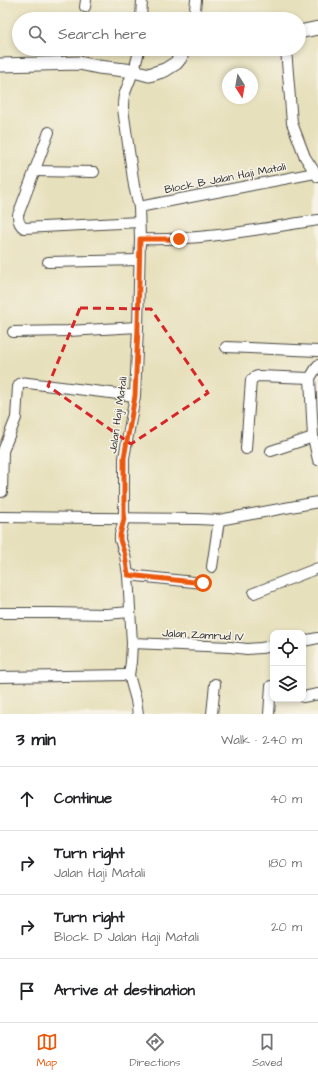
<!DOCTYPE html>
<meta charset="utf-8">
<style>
:root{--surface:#fff;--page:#f6f6f6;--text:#202124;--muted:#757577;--line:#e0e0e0;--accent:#ea580c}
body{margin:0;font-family:"Architects Daughter",sans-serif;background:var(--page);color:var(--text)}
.controls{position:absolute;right:12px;bottom:12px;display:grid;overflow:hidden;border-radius:8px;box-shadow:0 2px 6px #0003}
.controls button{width:36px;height:36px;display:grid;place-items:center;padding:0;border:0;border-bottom:1px solid var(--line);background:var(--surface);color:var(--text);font:20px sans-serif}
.compass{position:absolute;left:222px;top:68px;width:36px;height:36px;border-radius:50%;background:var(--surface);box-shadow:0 2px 6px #0003;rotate:169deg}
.stop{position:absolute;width:12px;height:12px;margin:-9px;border:3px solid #ea580c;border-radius:50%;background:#fff}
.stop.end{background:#ea580c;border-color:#fff;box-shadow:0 1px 4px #0008}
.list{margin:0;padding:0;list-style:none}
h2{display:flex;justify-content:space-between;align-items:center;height:52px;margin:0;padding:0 16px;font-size:17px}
h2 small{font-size:13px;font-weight:400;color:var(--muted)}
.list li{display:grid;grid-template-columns:26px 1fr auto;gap:12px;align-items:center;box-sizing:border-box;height:64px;padding:0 16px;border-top:1px solid var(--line)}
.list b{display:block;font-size:15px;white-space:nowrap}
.list p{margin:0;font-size:13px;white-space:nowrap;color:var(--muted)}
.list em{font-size:13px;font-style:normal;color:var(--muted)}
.icon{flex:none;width:22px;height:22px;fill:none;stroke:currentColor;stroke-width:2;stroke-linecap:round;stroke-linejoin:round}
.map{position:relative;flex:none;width:318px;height:714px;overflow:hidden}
.search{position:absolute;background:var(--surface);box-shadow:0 2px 6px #0003;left:12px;right:12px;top:12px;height:44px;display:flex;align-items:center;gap:10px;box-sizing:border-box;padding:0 14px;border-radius:22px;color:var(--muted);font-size:15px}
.sheet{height:308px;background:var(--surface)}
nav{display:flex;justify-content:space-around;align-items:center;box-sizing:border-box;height:56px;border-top:1px solid var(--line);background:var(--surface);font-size:11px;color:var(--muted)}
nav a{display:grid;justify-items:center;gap:2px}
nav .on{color:var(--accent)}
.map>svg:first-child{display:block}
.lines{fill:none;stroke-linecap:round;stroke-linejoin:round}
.minor-casing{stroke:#474641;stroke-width:12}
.tertiary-casing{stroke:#474641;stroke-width:15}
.minor{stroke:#fff;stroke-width:10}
.tertiary{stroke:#fff;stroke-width:13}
.route{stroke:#ea580c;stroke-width:5}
.marked{fill:none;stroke:#d62828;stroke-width:3;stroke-dasharray:8 5;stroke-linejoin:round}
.labels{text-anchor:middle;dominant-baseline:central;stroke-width:3;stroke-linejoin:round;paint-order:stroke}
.street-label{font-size:11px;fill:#2b2b2b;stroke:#f7f3e8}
</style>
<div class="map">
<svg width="318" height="714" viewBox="0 0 318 714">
<rect width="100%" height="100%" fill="#f7f3e8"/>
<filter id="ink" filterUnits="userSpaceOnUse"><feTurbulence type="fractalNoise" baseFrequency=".025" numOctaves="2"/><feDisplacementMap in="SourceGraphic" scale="8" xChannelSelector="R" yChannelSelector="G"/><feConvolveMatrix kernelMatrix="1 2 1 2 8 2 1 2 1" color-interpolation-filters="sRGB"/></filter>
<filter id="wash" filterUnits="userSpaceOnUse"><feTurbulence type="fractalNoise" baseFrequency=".012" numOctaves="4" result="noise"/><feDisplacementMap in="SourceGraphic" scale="16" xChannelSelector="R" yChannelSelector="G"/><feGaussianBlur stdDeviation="0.9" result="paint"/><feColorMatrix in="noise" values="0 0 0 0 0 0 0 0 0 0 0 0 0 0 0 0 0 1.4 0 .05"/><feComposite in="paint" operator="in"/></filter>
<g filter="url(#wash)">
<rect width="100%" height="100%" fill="#e7e0bc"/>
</g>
<g filter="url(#ink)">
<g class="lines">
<!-- minor casing -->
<g class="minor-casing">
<g id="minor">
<path d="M85,7L86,0"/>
<path d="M141,19L142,0"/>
<path d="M194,19L196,0"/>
<path d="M286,49L292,123L305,157L318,177"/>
<path d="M49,132L18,215C18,221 19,225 24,228L139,222"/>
<path d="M35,171L94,172"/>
<path d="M139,207L315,173"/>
<path d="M140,239C200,241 259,229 318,220"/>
<path d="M48,262L139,260"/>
<path d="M13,332L68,331L138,327"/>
<path d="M226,347L318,351"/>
<path d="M318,365L310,378L313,437L318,460"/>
<path d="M246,449L251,380L255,377L258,376L310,378"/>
<path d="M271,451L313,437"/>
<path d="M2,492L3,451L16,418L18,387C20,382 23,382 28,383L135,396"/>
<path d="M0,517L197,519L219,520L212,567"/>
<path d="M219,520L318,502"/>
<path d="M128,575L203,583"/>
<path d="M254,593L318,568"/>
<path d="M0,613H51L107,614L130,612"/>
<path d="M303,641L318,638"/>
<path d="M132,643L230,647L247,649L261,648L273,646"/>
<path d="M0,677L129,675"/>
<path d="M303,697L318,694"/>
<path d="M138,714L136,700L129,675L131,662L132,643L128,575L125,555L120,540V535L124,519V458L135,396L138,327L140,239L139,207L134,186L123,109C123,105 123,100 124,96C129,80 137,67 139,49"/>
<path d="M212,714L215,684"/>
<path d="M269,714L271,686"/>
</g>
</g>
<!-- tertiary casing -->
<g class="tertiary-casing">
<g id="tertiary">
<path d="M299,32L318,28"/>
<path d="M0,65L79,63L98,67L134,71L149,75L165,70L176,63L180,58L184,49"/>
</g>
</g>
<!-- minor -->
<use href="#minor" class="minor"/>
<!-- tertiary -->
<use href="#tertiary" class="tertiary"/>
</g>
</g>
<g class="lines" filter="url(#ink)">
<!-- route -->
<path class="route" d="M179,239H140L138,327L135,396L124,458V519L120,535V540L125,555L128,575L203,583"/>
</g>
<!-- marked area -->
<path class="marked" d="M80,308L151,309L208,393L131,444L48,386Z"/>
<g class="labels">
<!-- street labels -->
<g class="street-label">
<text transform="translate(225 178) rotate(-11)">Block B Jalan Haji Matali</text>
<text transform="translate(118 415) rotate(-82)">Jalan Haji Matali</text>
<text transform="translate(203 635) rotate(3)">Jalan Zamrud IV</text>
</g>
</g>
</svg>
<div class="controls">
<button><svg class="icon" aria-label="locate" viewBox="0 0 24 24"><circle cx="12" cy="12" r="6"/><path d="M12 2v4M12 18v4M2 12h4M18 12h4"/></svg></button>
<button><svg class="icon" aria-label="layers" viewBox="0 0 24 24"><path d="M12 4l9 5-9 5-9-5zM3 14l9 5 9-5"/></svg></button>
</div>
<svg class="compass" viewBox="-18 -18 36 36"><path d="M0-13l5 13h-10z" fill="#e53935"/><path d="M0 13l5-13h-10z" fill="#757577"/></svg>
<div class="stop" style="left:203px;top:583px"></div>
<div class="stop end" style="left:179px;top:239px"></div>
<div class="search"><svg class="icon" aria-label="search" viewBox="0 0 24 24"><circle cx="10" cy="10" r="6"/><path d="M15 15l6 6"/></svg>Search here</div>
</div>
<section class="sheet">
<h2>3 min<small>Walk · 240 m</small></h2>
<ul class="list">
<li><svg class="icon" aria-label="ahead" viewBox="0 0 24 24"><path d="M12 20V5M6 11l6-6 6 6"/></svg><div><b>Continue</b></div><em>40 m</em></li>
<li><svg class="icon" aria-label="right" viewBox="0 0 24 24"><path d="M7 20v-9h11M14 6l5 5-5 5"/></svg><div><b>Turn right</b><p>Jalan Haji Matali</p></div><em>180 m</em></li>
<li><svg class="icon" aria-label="right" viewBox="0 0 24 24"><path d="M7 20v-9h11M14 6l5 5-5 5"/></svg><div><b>Turn right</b><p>Block D Jalan Haji Matali</p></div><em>20 m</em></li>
<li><svg class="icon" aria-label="arrive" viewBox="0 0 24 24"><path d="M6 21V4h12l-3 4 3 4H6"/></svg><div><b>Arrive at destination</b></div></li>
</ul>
</section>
<nav>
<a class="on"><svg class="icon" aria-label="map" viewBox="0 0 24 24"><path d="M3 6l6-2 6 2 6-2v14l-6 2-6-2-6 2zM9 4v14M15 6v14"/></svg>Map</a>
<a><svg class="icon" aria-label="directions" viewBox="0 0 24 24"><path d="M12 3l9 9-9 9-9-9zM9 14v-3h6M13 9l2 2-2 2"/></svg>Directions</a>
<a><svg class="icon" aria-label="saved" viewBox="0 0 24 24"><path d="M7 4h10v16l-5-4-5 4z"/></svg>Saved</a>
</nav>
